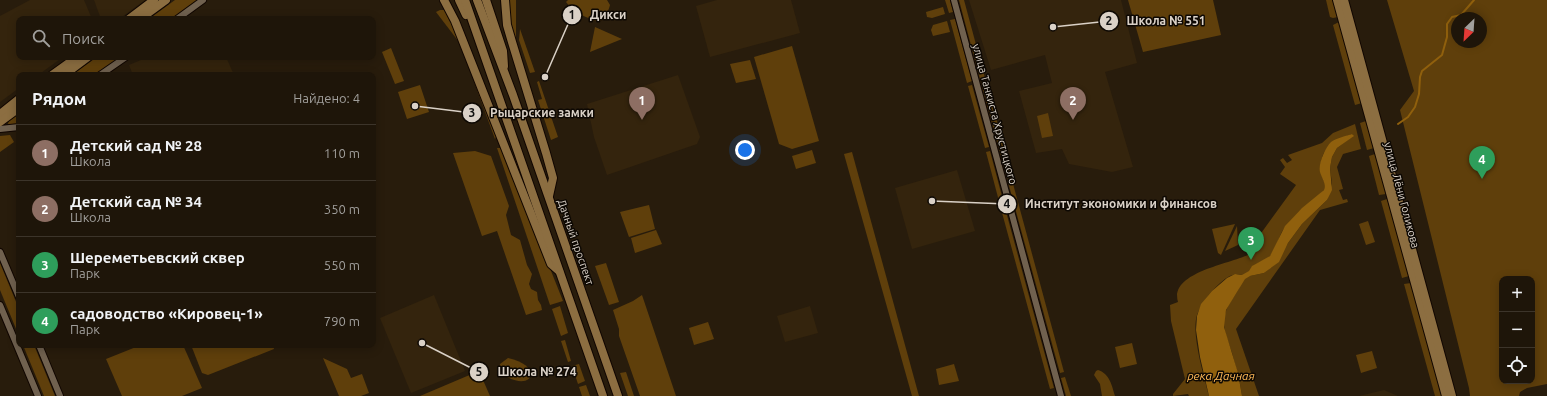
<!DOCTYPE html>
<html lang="ru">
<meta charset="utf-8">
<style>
:root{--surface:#1e1509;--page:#261e12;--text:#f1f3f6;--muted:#a19f9c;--line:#3c342a;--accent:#7c3aed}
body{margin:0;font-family:Ubuntu,sans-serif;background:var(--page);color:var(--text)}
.controls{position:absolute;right:12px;bottom:12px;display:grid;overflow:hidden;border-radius:8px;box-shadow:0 2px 10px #0003}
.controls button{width:36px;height:36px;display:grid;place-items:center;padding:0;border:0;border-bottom:1px solid var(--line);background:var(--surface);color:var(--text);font:20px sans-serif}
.compass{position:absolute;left:1451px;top:12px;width:36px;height:36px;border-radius:50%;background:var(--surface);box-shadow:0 2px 10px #0003;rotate:205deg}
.you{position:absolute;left:745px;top:150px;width:14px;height:14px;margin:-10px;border:3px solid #fff;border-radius:50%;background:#1a73e8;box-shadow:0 0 0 6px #1a73e833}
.badge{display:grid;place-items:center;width:26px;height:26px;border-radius:50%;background:var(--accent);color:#fff;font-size:13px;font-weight:700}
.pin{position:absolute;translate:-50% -33px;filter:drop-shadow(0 1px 2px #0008)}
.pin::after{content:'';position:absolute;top:21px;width:14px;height:12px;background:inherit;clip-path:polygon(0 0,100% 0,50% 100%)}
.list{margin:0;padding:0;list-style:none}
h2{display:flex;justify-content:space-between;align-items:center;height:52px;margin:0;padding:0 16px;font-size:17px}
h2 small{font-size:13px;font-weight:400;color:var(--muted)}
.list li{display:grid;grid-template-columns:26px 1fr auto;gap:12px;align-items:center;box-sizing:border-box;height:56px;padding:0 16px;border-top:1px solid var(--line)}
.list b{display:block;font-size:15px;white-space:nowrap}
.list p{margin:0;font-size:13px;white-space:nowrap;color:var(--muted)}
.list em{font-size:13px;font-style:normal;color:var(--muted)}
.icon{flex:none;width:22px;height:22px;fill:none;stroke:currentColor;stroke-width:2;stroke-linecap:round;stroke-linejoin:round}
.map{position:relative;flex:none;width:1547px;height:396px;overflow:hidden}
.search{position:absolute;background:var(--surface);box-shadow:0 2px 10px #0003;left:16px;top:16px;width:360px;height:44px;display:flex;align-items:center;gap:10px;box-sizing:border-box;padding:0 14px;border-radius:8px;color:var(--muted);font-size:15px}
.panel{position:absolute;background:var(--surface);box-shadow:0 2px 10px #0003;left:16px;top:72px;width:360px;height:276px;border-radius:8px}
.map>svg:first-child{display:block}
.built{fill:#34240d}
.green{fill:#5f3f0b;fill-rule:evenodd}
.water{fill:#90600d}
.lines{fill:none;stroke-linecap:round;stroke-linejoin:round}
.stream{stroke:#90600d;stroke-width:2}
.street-casing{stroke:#110600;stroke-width:8}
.secondary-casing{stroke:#110600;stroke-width:10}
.street{stroke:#70614f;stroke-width:6}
.secondary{stroke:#8c6e41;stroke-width:8}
.labels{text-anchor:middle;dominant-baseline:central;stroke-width:3;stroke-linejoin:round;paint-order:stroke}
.street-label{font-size:11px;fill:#dad1c7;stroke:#0d0803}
.water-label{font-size:12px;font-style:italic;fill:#fdb857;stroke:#0d0803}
.leader{fill:none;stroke:#dad1c7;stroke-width:1.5}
.callout-dot{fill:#dad1c7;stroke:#0d0803;stroke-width:1.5}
.mark-label{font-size:12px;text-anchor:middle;font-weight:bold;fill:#111}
.callout-label{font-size:12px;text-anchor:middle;font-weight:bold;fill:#dad1c7;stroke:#0d0803;stroke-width:3;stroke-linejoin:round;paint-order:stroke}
</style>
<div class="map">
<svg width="1547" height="396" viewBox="0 0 1547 396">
<rect width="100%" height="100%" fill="#281c0c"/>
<!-- built -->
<g class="built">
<path d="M30,0H84L92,19H19V57H63L38,75H19V88L0,102V16Z"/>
<path d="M94,0H145L119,19H101Z"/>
<path d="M717,0H791L800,33L710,57L696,6Z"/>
<path d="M969,0H1121L1137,63L1105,72L1133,167L1112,172L1069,164L1062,149L1036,153L1019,91L1052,83L1045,55L991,70Z"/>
<path d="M148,57H226L234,75H133L129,65Z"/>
<path d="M678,75L700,137L697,144L607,175L594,137L587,104Z"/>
<path d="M957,170L975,231L912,249L895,188Z"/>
<path d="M434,295L465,371L411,393L380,318Z"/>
<path d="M810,306L818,333L785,342L777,316Z"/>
<path d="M1384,390L1398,396H1359Z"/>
</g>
<!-- green -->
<g class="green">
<path d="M175,0H198L172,19H149Z"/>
<path d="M507,0H516V39L511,24Z"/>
<path d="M568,0H607L610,5C608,12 605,20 598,22C586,17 574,13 566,2Z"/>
<path d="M945,0H950L953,12L949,13Z"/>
<path d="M959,0H964L985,78L980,79Z"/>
<path d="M1128,0H1213L1221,35L1143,52Z"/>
<path d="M1326,0H1333L1338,17L1333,18L1330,17Z"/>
<path d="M1387,0H1547V384L1527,388L1520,392L1519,396H1470L1469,388L1400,110L1414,91ZM1457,18H1481V42H1457ZM1502,279H1532V381H1502Z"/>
<path d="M943,7L945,14L932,18L927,17L926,12Z"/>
<path d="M440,10H445L452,21L462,46L436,12Z"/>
<path d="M955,19L972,81L967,83L950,20Z"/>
<path d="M947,21L950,32L933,36L931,30L933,25Z"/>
<path d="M1339,22L1362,103L1355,105L1333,25Z"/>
<path d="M595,27L622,39L590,52Z"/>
<path d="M520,29L535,72L530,73L519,40Z"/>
<path d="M792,46L819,141L792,149L779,144L754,57Z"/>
<path d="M391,48L404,81L395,84L382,52Z"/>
<path d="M97,57H120L95,75H72Z"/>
<path d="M750,60L756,79L736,83L730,64Z"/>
<path d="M473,79L497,135L495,139Z"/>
<path d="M539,81L558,137L551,140L538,100L542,99L537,82Z"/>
<path d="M986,81L1011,173L1006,174L981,83Z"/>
<path d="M420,85L429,112L407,119L398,92Z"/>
<path d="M972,85L989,147L985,148L968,86Z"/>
<path d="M19,113V124H8L9,120Z"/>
<path d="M1048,113L1053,136L1042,138L1037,116Z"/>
<path d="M1366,121L1374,148L1367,150L1360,123Z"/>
<path d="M1355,124L1361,149L1343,154L1337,167L1343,189L1339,190L1343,200L1347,199L1348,202L1320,210L1236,329L1259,396H1242C1240,381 1236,368 1232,353C1229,343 1223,331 1224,320C1225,302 1243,292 1242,275C1232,272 1225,279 1218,285C1209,294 1202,302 1197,315C1191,334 1204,376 1209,396H1189L1188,394L1173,396V394L1185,379L1171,321L1170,305L1178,302C1169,272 1231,264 1250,254L1259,236L1296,185L1280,174L1285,167L1280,160L1283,158L1287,163L1292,160L1288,155L1322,143L1333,133ZM1352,134L1353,136L1337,148L1332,157L1330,168L1332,184L1327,200L1302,224L1288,243L1278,262L1264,273L1250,276C1248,262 1263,264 1270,256C1278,248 1278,234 1286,226C1291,220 1297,213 1303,208C1310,202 1318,197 1324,190C1326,180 1322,179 1321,172C1319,148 1333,141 1352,134Z"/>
<path d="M10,135L14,142L0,152V136Z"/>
<path d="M497,148H502L563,301L550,305Z"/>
<path d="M812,150L816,163L796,169L792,156Z"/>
<path d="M475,151L491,156L509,206L506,215L511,235L520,240L527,265L532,274L529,284L531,289L537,292L538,300L541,305L542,310L526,315L497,231L482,236L453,153Z"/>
<path d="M990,151L1004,204L1000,205L986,152Z"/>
<path d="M852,152L919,396H912L844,154Z"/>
<path d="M1375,154L1386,194L1379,195L1369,156Z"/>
<path d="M1012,180L1064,372L1060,373L1008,182Z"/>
<path d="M1387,199L1409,276L1402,278L1381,201Z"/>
<path d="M649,205L655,229L629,237L620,212Z"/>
<path d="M1005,208L1054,388L1050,389L1001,209Z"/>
<path d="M1368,221L1375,242L1366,245L1359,224Z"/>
<path d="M1235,224L1221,255L1218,253L1212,229Z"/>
<path d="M1237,226L1238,245L1225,251Z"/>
<path d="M656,230L662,244L635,253L631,238Z"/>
<path d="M0,263L19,309V336L0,290Z"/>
<path d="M606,263L619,302L609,305L595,266Z"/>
<path d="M1411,283L1442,396H1435L1404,284Z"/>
<path d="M642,295L676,396H640L619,336V329L613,310L633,301Z"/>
<path d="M560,306L568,333L561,336L552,309Z"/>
<path d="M708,322L714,339L694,345L689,328Z"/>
<path d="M565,340L571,361L568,362L561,341Z"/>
<path d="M1132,343L1137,364L1120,368L1115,347Z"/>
<path d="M23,345H34L55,396H44Z"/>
<path d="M141,345H183L202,388L182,396H122L106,359Z"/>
<path d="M191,345H273L274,349L208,375L202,373Z"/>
<path d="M1372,351L1377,368L1361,373L1356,355Z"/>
<path d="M323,358L347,369L351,378L362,374L369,393L361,396H339Z"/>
<path d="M508,358C546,366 532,396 499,372L500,364Z"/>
<path d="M579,364L585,381L578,384L572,366Z"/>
<path d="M954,364L959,381L939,385L936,369Z"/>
<path d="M1098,370C1110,374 1112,386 1115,396H1102L1100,384L1094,375L1096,371Z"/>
<path d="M479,371L490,396H420Z"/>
<path d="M626,372L634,396H628L620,373Z"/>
<path d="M1065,377L1071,396H1066L1061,378Z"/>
<path d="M586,385L590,396H582L579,387Z"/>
</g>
<!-- water -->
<path class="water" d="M1352,134L1354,136L1337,148L1332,157L1330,168L1332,190L1327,200L1302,224L1288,243L1279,262L1264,273L1250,276L1245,279L1226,310L1224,327L1238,373L1242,396H1209L1200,357L1196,330L1197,316L1201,304L1212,291L1227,278L1235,274L1242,275L1249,271L1252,266L1270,256L1285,226L1302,208L1324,190C1326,182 1322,179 1320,172C1318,164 1325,148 1331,142C1337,138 1346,136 1352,134Z"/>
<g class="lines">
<!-- stream -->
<path class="stream" d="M1398,124L1408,117L1415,107L1419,94L1420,77L1422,71L1442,55L1447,37V24L1452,17L1461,15L1474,0"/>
<!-- street casing -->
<g class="street-casing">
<g id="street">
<path d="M954,0L1061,396"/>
<path d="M177,19L203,0"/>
<path d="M100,75L126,57"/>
<path d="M0,129L19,127"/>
<path d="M0,252L19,297"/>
<path d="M0,305L38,396"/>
<path d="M39,345L60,396"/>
</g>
</g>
<!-- secondary casing -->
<g class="secondary-casing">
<g id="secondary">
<path d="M444,0L455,21L551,264L559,271"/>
<path d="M459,0L466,15"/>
<path d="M465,0L603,396"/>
<path d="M477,0L513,95L618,396"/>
<path d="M486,0L503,51L504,66"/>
<path d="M505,0L507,25L512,42L546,153L553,178L549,196"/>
<path d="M1337,0L1446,396"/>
<path d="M1344,0L1452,396"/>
<path d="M129,19L154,0"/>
<path d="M140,19L166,0"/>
<path d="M52,75L77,57"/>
<path d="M64,75L88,57"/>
<path d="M0,114L19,99"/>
<path d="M0,122L19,108"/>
</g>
</g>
<!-- street -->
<use href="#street" class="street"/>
<!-- secondary -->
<use href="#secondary" class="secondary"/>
</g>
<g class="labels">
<!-- street labels -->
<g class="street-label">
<text transform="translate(995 114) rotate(75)">улица Танкиста Хрустицкого</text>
<text transform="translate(1402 195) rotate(75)">улица Лёни Голикова</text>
<text transform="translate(576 242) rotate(71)">Дачный проспект</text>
</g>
<!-- water labels -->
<g class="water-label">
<text x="1221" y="375">река Дачная</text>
</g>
</g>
<!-- callouts -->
<path class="leader" d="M545 77L572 15M1053 27L1109 21M415 106L472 113M932 201L1007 204M422 343L479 372"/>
<g class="callout-dot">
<circle cx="545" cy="77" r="4"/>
<circle cx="1053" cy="27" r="4"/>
<circle cx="415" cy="106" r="4"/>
<circle cx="932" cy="201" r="4"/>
<circle cx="422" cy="343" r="4"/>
<circle cx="572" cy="15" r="10"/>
<circle cx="1109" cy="21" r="10"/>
<circle cx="472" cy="113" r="10"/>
<circle cx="1007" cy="204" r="10"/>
<circle cx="479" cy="372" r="10"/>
</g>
<g class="mark-label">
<text x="572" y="19">1</text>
<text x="1109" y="25">2</text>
<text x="472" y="117">3</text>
<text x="1007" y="208">4</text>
<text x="479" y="376">5</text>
</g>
<g class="callout-label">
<text x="608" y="19">Дикси</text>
<text x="1166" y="25">Школа № 551</text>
<text x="542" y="117">Рыцарские замки</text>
<text x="1121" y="208">Институт экономики и финансов</text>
<text x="537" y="376">Школа № 274</text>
</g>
</svg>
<div class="controls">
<button>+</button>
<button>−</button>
<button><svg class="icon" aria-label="locate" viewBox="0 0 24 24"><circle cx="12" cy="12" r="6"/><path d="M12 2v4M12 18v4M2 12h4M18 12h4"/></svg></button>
</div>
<svg class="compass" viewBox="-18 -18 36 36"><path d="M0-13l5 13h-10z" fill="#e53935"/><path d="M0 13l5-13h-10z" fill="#a19f9c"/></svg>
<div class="you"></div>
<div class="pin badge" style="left:642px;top:120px;background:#8d6e63">1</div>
<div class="pin badge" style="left:1073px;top:120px;background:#8d6e63">2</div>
<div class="pin badge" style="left:1251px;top:260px;background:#2e9e5b">3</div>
<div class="pin badge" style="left:1482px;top:179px;background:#2e9e5b">4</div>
<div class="search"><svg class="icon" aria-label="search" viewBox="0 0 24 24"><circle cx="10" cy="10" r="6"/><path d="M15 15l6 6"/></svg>Поиск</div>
<section class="panel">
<h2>Рядом<small>Найдено: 4</small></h2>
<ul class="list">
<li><span class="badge" style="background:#8d6e63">1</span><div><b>Детский сад № 28</b><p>Школа</p></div><em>110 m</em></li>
<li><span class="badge" style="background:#8d6e63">2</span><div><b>Детский сад № 34</b><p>Школа</p></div><em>350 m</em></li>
<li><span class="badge" style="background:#2e9e5b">3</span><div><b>Шереметьевский сквер</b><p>Парк</p></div><em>550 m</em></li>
<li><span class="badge" style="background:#2e9e5b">4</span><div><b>садоводство «Кировец-1»</b><p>Парк</p></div><em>790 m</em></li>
</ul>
</section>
</div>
